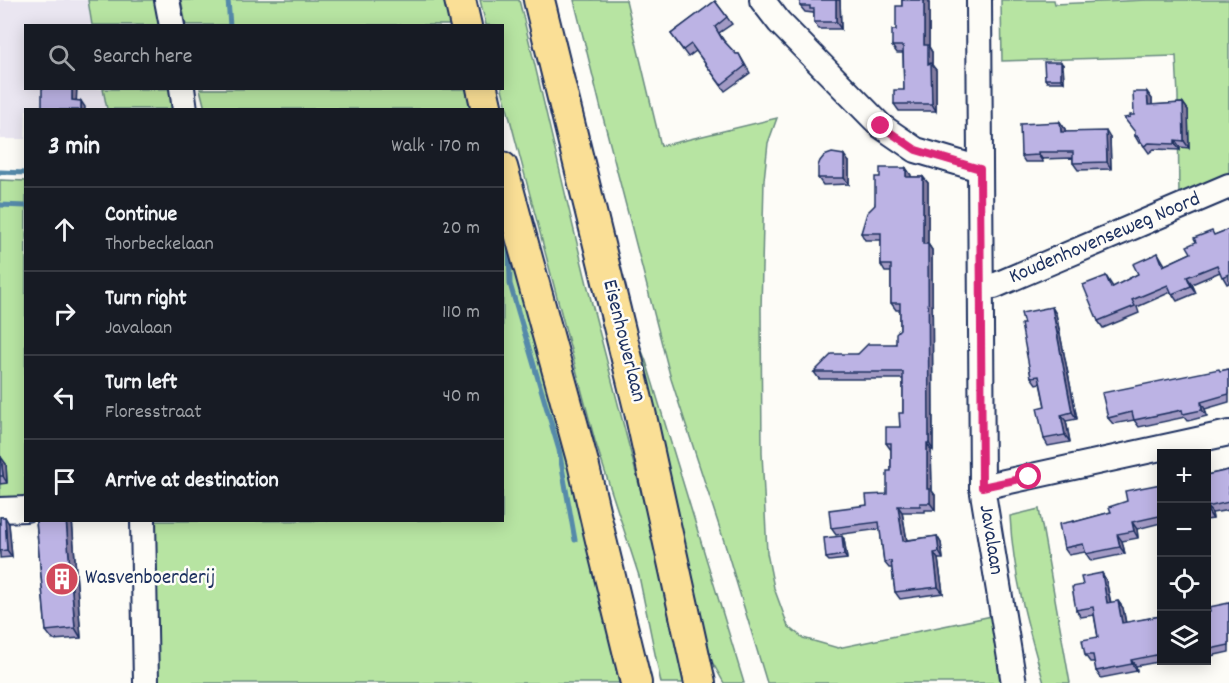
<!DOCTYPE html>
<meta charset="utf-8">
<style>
:root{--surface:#171b24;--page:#20242c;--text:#f1f3f6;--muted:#9ea1a6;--line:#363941}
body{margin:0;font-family:Dekko,sans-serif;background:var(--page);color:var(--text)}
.controls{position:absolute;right:18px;bottom:18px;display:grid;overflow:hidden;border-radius:0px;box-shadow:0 3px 15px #0003}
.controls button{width:54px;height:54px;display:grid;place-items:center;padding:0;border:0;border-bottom:2px solid var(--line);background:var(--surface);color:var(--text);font:30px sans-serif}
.stop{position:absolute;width:18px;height:18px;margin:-14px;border:4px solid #db2777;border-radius:50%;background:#fff}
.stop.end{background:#db2777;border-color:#fff;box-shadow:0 2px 6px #0008}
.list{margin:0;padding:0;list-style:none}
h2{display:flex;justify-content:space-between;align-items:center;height:78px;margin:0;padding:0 24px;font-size:26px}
h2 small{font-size:20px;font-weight:400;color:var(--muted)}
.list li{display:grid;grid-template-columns:39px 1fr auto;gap:18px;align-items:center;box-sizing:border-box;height:84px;padding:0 24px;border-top:2px solid var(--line)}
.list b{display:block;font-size:22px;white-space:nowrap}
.list p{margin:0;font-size:20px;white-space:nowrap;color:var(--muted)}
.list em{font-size:20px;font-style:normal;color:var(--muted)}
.icon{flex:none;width:33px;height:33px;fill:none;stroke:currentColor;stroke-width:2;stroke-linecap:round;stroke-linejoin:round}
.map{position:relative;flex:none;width:1229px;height:683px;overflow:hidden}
.search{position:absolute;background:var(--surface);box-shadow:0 3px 15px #0003;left:24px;top:24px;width:480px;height:66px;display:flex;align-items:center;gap:15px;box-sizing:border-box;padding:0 21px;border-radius:0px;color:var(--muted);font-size:22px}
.panel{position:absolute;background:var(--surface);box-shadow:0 3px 15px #0003;left:24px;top:108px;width:480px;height:414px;border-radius:0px}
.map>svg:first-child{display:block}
.built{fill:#eae6f1}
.green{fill:#b7e4a2;stroke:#698a80;stroke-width:1.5}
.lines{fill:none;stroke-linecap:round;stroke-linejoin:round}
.stream{stroke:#558aaa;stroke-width:5}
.minor-casing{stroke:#1b2f5e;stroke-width:28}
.major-casing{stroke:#1b2f5e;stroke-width:34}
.minor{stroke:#fdfcf7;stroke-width:24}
.major{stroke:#fadf96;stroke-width:30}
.wall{fill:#a29ac4;stroke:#1b2f5e;stroke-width:1.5}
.shaded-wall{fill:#847da0;stroke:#1b2f5e;stroke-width:1.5}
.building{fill:#bcb3e4;stroke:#1b2f5e;stroke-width:1.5}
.route{stroke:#db2777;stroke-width:8}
.labels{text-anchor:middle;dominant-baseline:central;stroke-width:5;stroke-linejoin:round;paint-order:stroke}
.street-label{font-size:21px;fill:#1b2f5e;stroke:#fdfcf7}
.poi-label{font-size:21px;fill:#1b2f5e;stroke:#fdfcf7;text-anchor:start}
</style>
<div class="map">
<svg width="1229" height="683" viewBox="0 0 1229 683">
<rect width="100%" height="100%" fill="#fdfcf7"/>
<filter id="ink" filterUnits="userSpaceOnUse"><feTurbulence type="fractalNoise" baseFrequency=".0167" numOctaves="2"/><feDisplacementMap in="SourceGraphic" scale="12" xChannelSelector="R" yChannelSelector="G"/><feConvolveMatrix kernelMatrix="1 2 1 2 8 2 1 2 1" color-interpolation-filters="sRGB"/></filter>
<g filter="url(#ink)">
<!-- built -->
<path class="built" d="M0,0H96L99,25L26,26V88L104,89L106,109L26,110L25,139H0Z"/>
<!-- green -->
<g class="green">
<path d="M88,0H154L159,25H92Z"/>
<path d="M181,0H444L450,25H186Z"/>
<path d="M480,0H519C544,100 566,201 591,300C624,428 658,555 690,683H661L639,576L595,441L502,89V26L486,25Z"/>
<path d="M574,0H626L661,146L777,118L768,143L764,180L761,310L762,453L767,553L774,588L788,626L803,638L838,648L992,616L1000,683H767L723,538L671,379L603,117Z"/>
<path d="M1001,0H1054L1055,4L1146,0H1229V181L1179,201L1178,96L1176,56L1002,61Z"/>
<path d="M103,89H171L175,109H107Z"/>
<path d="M200,89H467L472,109H205Z"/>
<path d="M0,180L26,181L25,502L0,504Z"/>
<path d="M503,222L599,583L619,683H158L155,521L502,520Z"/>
<path d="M622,301L646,361L744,683H724L701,642Z"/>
<path d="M1039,509L1070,683H1044C1028,628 1013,574 1010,516Z"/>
</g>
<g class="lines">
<!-- stream -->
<g class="stream">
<path d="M228,0L230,26"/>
<path d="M0,172L26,173"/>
<path d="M0,205L26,206"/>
<path d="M509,247L510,284L559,450L575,540"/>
</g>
<!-- minor casing -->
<g class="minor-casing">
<g id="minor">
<path d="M167,0L172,26"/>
<path d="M762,0L779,22L881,126L916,150L980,169"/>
<path d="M979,0L982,487L1014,683"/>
<path d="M182,88L185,110"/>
<path d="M981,285L994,286L1229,186"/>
<path d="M982,487L1229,433"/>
<path d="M0,510L26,509"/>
<path d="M143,520L146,683"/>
</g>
</g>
<!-- major casing -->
<g class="major-casing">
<g id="major">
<path d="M460,0L466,26"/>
<path d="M539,0L640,412L700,683"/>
<path d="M482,88L487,110"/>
<path d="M502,167L583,463L601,540L636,683"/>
</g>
</g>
<!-- minor -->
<use href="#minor" class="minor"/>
<!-- major -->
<use href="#major" class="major"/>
</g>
<!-- wall -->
<g class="wall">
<path d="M800,0H840L841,29H819L814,22V14L813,13L805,12L800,6Z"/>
<path d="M902,0H929V47L932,52V65L936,70V111H899L894,104L904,90L903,53H897L892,46L902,6Z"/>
<path d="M715,1L732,24L719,33L724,41L736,54H739L750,73L725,91L696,51L688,57L671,34Z"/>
<path d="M1063,65L1064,82H1047L1045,79Z"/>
<path d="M1147,92L1152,99V105L1183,103L1188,110L1189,148L1180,147V150L1154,149L1149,153L1142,143H1139L1135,136L1134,115Z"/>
<path d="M1060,122L1065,129V132L1110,138L1111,169L1078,170L1073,163V158L1042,159L1043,162H1025L1021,156Z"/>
<path d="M849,162V184L823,185L818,178Z"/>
<path d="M906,168L911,177H923L928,183V244L932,250L933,450H931L932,491L935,495V510H925V512H902L907,540L937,536L941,543L943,559H938L943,593L900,599L895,592L892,568H889L884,562L880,529L836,535L831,528L867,505L887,494L891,471V450L886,443L900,427L903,413V379H819L814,372L858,354L896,344L900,329V310H896L891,303V272H885L881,265V240H865L861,233L875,205L880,177Z"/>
<path d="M1229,229V283L1227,284L1220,272L1192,284L1196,293L1177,301L1171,292L1137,307L1139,313L1103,328L1098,321L1106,276L1113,287L1138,274L1158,253L1165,265L1191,253L1215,235Z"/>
<path d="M1052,307L1056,314L1077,419L1066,421L1070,442L1048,446L1044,439L1045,406L1040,383L1036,384L1031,377L1024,324Z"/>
<path d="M1229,369V402L1205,409L1207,416L1188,421L1185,417L1139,427L1134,420L1113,424L1108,418L1221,371Z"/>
<path d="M0,457L6,464L7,483L0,484Z"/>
<path d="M1229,470V510L1212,513L1213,519L1206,520V475Z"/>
<path d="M1161,484V523L1137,529L1138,538L1122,541L1125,554L1091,561L1085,552L1069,555L1064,548L1074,521L1075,522L1111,512L1127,501Z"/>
<path d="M0,517H5L9,524L12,557L0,558Z"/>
<path d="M36,520H72L81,638L53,640L46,631Z"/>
<path d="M844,539L847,559L829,561L826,558Z"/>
<path d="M1102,573L1106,580L1111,603L1118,601L1123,608L1126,623L1161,616V660H1168L1136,666L1137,671L1101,678L1096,671L1095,662H1090L1085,655L1098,637L1094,615L1081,617L1076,610L1083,585Z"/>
<path d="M1229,603V652L1206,657V612Z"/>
</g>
<!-- shaded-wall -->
<g class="shaded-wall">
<path d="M836,0H840L841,29L836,22Z"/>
<path d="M924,0H929V47L932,52V65L936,70V111L932,104L928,64L924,45Z"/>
<path d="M1061,62L1063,65L1064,82L1061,79Z"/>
<path d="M72,88H77L76,106L72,100Z"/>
<path d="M1147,92L1152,99V111L1148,105Z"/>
<path d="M81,101L85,107V110H81Z"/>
<path d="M1183,103L1188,110L1189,148L1184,141Z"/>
<path d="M1060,122L1065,129V139L1061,132Z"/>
<path d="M1106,131L1110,138L1111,169L1107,162Z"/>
<path d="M1175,140L1180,147V150L1175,144Z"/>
<path d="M1038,152L1042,159L1043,162L1038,155Z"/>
<path d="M844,155L849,162V184L844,178Z"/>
<path d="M906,168L911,175V183L906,177Z"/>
<path d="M923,177L928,183V244L932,250L933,450L929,443L923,244Z"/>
<path d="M1187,277L1192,284L1196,293L1191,286Z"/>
<path d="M1052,307L1056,314L1077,419L1072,412Z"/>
<path d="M1201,402L1205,409L1207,416L1202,410Z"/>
<path d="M1061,415L1066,421L1070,442L1065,435Z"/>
<path d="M927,443L931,450L932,491L935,495V510L930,503L927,489Z"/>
<path d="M1,457L6,464L7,483L3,476Z"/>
<path d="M898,506L902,512L908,548L903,541Z"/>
<path d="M1207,507L1212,513L1213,519L1208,512Z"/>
<path d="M5,517L9,524L12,557L7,550Z"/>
<path d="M66,520H72L81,638L75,628Z"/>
<path d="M1132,522L1137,529L1138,538L1134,531Z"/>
<path d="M1117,534L1122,541L1125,554L1120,547Z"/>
<path d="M842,536L844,539L847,559L844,555Z"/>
<path d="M937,536L941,543L943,559L939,552Z"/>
<path d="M934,553L938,559L943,593L938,587Z"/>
<path d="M1102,573L1106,580L1112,610L1107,603Z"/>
<path d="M1118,601L1123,608L1127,630L1122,623Z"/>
<path d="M1131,660L1136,666L1137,671L1132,664Z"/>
</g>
<!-- building -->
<g class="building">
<path d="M800,0H836V22H814V9H810V6H800Z"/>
<path d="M902,0H924V45H928V64L931,63L932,104H894V90H904L903,46H892V30H896V6H902Z"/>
<path d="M715,1L727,17L715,27L722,39L736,54H739L745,66L721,85L691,44L683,50L671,34Z"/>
<path d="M1044,62H1061V79H1045Z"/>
<path d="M42,88H72V100L81,101V110H42Z"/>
<path d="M1133,92H1147L1148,105L1183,103L1184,141L1175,140V144L1149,143L1144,146L1137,136H1135V132L1124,118L1130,117V115H1134Z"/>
<path d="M1060,122L1061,132L1106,131L1107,162L1073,163V152H1038V155L1021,156L1020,124Z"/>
<path d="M832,153L844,155V178H818V166L820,161L824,156Z"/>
<path d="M880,168H906V177H923V244H928L929,443H927V489H930V503H920V506H898L903,541L937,536L939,552L934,553L938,587L895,592L891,561L884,562L879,522L831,528L829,510L867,505L866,495L887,494V471H891V443H886V427H900L899,413H903V372H814L832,354H858L868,344H896V333L900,329V303H891V265H881V233H861L867,213L875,205V177H880Z"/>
<path d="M1229,229V274L1222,277L1217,265L1187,277L1191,286L1172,294L1168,285L1132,300L1135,306L1098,321L1083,285L1106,276L1111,288L1138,274L1133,264L1158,253L1163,266L1191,253L1187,246L1196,242L1194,238L1212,231L1214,235Z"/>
<path d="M1052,307L1072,412L1061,415L1065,435L1044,439L1037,408L1045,406L1039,376L1031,377L1021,324H1024L1021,313Z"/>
<path d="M1219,369L1220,371L1229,369V394L1201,402L1202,410L1183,414L1182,410L1134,420L1132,412L1108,418L1102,393Z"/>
<path d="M0,457H1L3,476H0Z"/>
<path d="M1229,470V502L1207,507L1208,512L1206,513V475Z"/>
<path d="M1161,484V518L1159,516L1132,522L1134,531L1117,534L1120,547L1086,554L1083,544L1064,548L1059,524L1074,521V522L1111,512L1109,507L1127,501L1125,491Z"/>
<path d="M0,517H5L7,550L0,551Z"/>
<path d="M36,520H66L75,628L46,631Z"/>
<path d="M842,536L844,555L826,558L824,538Z"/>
<path d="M1102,573L1107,603L1118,601L1122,623L1161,616V654L1131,660L1132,664L1096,671L1093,655H1085L1082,640L1098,637L1093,607L1076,610L1072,587L1083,585L1081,577Z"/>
<path d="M1229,603V645L1206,650V612L1210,611L1209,607Z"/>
</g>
</g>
<g class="lines" filter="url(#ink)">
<!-- route -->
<path class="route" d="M881,126L916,150L980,169L982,487L1029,477"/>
</g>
<!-- icons -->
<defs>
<g id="building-disc" transform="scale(1.725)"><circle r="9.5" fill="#d1495b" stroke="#fdfcf7"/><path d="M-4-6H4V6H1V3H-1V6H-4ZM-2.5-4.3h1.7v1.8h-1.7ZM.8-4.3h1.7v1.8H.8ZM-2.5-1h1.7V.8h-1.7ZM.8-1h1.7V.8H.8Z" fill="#fff"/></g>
</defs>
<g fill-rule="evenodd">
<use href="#building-disc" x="62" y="579"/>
</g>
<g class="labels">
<!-- street labels -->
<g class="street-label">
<text transform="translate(1105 239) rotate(-23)">Koudenhovenseweg Noord</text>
<text transform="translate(623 341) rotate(76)">Eisenhowerlaan</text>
<text transform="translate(990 540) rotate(81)">Javalaan</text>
</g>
<!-- poi labels -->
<g class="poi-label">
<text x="85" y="579">Wasvenboerderij</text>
</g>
</g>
</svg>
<div class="controls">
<button>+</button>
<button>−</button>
<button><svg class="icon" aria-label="locate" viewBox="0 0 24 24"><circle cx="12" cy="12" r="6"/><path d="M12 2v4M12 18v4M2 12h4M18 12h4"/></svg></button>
<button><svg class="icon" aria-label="layers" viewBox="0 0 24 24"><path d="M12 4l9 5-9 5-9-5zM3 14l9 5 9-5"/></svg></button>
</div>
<div class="stop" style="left:1029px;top:477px"></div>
<div class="stop end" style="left:881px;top:126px"></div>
<div class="search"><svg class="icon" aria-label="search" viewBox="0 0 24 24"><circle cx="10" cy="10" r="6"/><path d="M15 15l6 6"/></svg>Search here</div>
<section class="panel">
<h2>3 min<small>Walk · 170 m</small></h2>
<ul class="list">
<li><svg class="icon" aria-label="ahead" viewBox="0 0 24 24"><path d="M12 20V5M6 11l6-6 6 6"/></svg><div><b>Continue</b><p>Thorbeckelaan</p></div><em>20 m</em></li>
<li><svg class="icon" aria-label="right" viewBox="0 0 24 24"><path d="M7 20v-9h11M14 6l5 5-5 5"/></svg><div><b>Turn right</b><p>Javalaan</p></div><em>110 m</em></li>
<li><svg class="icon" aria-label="left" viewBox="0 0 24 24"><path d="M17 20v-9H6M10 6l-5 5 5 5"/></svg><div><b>Turn left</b><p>Floresstraat</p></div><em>40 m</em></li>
<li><svg class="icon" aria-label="arrive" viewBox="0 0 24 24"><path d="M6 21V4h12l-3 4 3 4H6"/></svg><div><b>Arrive at destination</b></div></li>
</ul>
</section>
</div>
